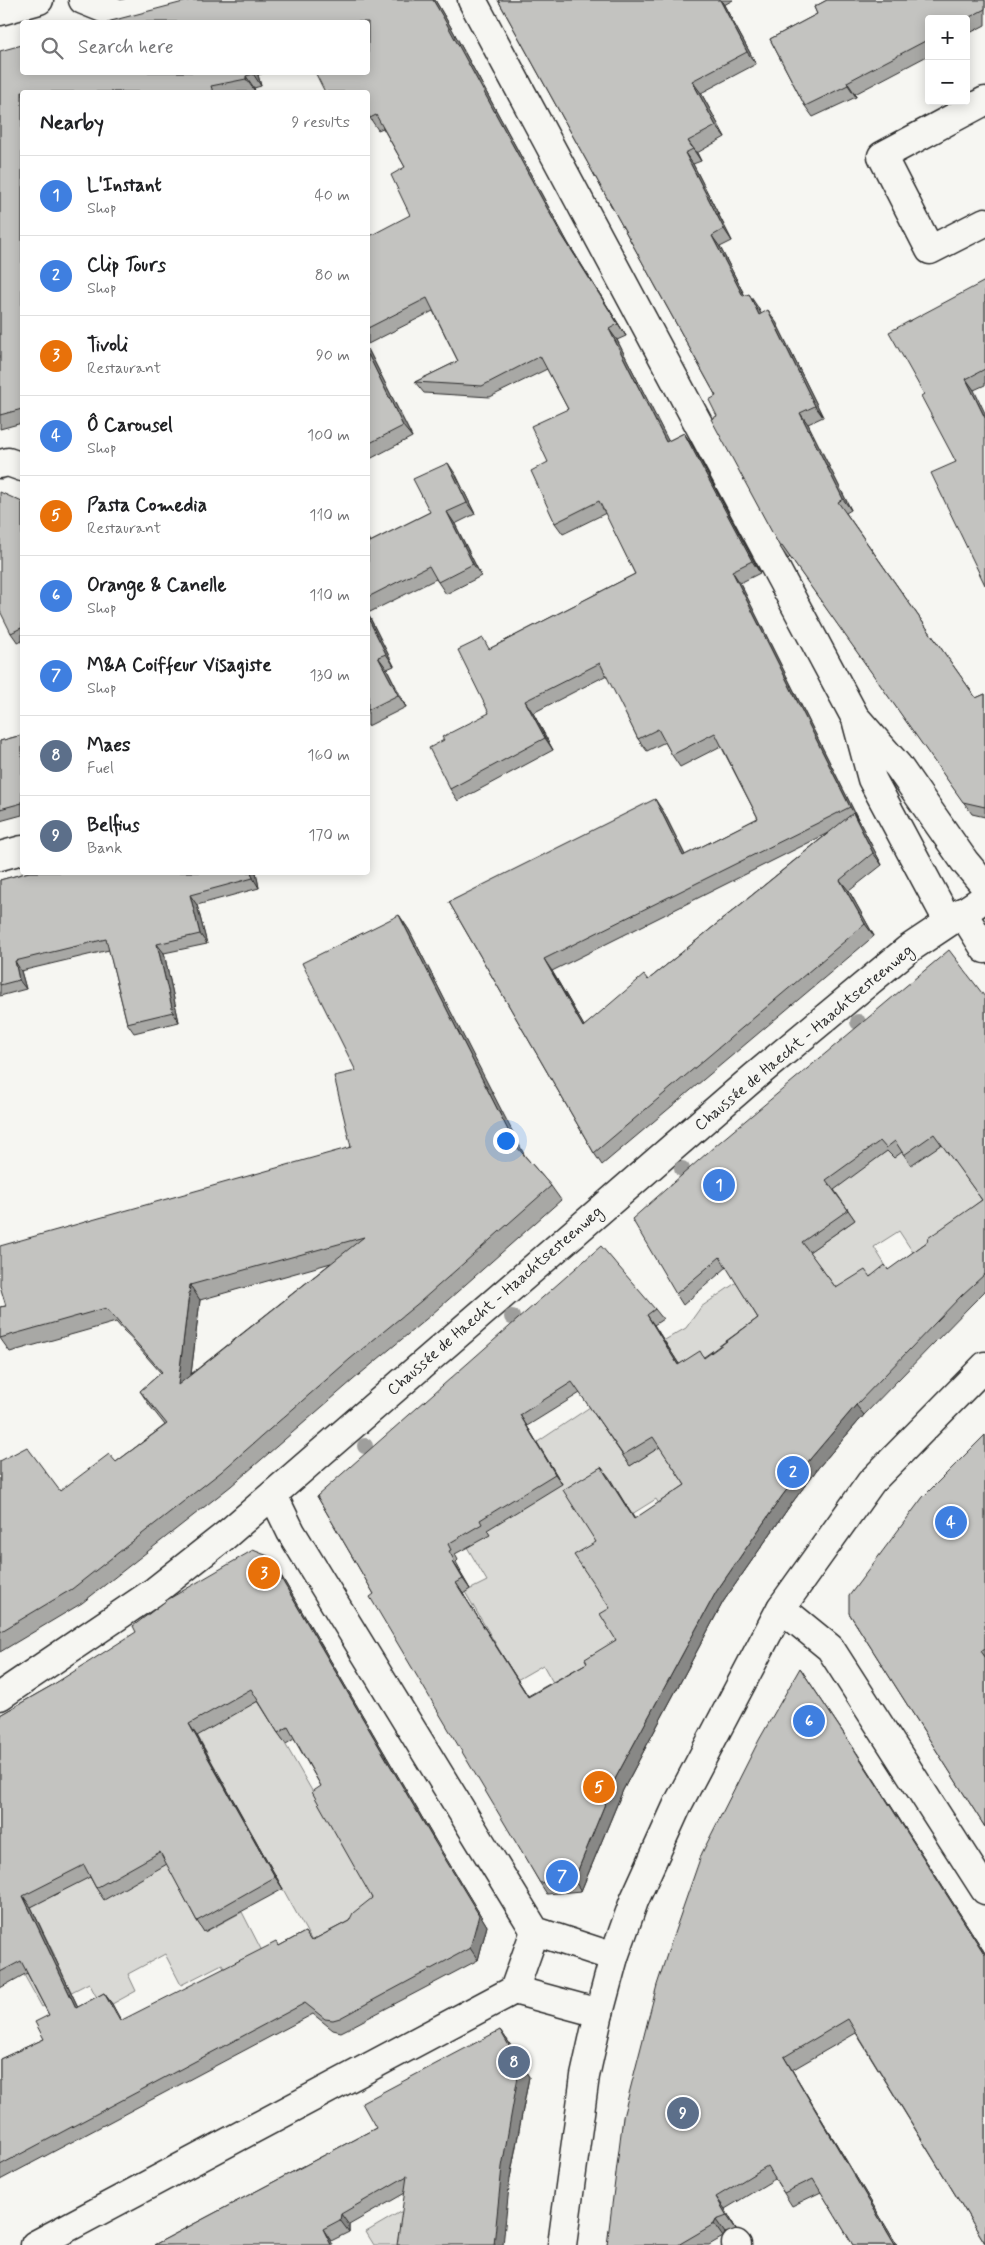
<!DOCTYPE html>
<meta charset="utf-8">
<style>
:root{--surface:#fff;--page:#f2f2f2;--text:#202124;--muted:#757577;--line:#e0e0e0;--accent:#1a73e8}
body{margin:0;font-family:Mynerve,sans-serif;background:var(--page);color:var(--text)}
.controls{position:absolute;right:15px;top:15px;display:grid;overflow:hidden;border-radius:5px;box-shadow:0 2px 12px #0003}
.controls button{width:45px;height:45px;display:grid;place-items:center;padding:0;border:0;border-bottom:1px solid var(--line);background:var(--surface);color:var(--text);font:25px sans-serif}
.you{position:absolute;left:505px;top:1140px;width:18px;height:18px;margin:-12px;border:4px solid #fff;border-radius:50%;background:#1a73e8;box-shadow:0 0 0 8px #1a73e833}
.badge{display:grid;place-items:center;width:32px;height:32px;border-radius:50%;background:var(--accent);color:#fff;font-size:16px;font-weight:700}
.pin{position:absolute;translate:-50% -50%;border:2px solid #fff;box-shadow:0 1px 5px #0006}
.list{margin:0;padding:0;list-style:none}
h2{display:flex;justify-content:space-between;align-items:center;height:65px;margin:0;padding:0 20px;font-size:21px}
h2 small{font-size:16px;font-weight:400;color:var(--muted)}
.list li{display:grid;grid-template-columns:32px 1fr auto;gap:15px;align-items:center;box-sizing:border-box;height:80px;padding:0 20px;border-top:1px solid var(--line)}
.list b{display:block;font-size:19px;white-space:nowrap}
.list p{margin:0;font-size:16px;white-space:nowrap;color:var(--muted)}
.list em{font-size:16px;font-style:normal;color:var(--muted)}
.icon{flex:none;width:28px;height:28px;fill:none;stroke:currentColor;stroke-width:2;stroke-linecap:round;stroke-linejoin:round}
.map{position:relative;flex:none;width:985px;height:2245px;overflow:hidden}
.search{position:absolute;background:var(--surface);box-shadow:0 2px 12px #0003;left:20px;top:20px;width:350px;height:55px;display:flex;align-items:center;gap:12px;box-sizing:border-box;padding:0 18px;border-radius:5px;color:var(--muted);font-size:19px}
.panel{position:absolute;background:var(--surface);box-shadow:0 2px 12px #0003;left:20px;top:90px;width:350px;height:785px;border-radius:5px}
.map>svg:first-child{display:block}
.green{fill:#d9d9d5;stroke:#828280}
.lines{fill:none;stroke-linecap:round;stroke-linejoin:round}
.minor-casing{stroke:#2b2b2b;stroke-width:31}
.minor{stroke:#f6f6f2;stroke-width:28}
.tree{fill:#9e9e9c}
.wall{fill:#a8a8a5;stroke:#2b2b2b;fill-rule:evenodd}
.shaded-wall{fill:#888886;stroke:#2b2b2b}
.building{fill:#c3c3c0;stroke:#2b2b2b;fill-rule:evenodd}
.labels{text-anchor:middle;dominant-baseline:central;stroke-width:4;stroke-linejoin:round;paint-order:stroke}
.street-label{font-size:16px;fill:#2b2b2b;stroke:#f6f6f2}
</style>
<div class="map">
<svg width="985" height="2245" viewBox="0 0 985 2245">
<rect width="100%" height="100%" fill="#f6f6f2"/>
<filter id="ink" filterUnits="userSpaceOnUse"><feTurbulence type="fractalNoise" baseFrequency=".02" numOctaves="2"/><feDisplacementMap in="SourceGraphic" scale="10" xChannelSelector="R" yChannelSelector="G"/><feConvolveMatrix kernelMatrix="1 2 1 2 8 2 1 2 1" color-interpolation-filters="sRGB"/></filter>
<g filter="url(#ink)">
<!-- green -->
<g class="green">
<path d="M922,1099L985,1205L920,1263L899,1231L874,1247L892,1276L729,1432L665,1514L656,1499L632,1514L631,1598L623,1650L559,1693L543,1665L517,1680L465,1592L487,1581L467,1547L489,1534L478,1514L536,1443L590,1407L630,1466L691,1427L663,1341L686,1328L701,1307L737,1282L809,1252L855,1220L833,1188L887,1151L894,1158Z"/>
<path d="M260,1700L385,1918L313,1943L196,1733Z"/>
<path d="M155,1839L205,1932L242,1912L264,1955L228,1974L222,1964L181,1985L165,1954L128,1974L136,1991L103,2009L89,1983L42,2007L23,1973L55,1956L31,1907Z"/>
<path d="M400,2212L423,2217L407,2245H374L366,2232Z"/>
</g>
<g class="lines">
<!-- minor casing -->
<g class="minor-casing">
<g id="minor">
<path d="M83,0L120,15L175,0"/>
<path d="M472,0L855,717L898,766L965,862L985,886"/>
<path d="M0,11L39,0"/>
<path d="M985,101L882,156L930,250L985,222"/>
<path d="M0,464L8,462L22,467"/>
<path d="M857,723L872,779L948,921"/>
<path d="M0,856L22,850"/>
<path d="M962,912L985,949"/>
<path d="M273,1495L291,1532L535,1931L614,1957"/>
<path d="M781,1608L830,1648L985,1890"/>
<path d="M0,1696L155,1591L226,1535L754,1077L907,950L985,898"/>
<path d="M514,1990L599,2013"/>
<path d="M736,2244L737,2245"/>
<path d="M35,2245L514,1990L535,1931"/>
<path d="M562,2245L585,2076L599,2013L614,1957L634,1901L678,1804L781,1608L871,1482L985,1366"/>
</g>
</g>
<!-- minor -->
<use href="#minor" class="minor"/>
</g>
<!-- trees -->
<g class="tree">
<circle cx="858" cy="1022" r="8"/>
<circle cx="682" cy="1169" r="8"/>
<circle cx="512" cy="1317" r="8"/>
<circle cx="365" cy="1446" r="8"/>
</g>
<!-- wall -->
<g class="wall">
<path d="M191,0H435L452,29L568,243L626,336L617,340L668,441L684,433L692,445L760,573L740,583L858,819H857L861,825L882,865L849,891L874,936L602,1165L594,1153L449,902L663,811L685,855L758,818L721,746L680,767L672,755L665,742L647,751L638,739L607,675L533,713L553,750L458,801L450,789L489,713L491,648L635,574L606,513L563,534L555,523L548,462L568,409L547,369L490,397L424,393L415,382L458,361L433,311L368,344V294H369L410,215L405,167L383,128L378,130L368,115V72ZM828,833L648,980L584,1026L552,971Z"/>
<path d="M498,0H733L724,5L756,64L701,93L725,137L697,153L701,161L693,164L732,241L720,247L745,296L757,306L761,314L776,322L823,417L808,424L851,510L846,513L976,698L985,694V817L972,814L790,557L788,559L780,547L717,416L716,396Z"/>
<path d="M827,0H985V25L966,35V19H929V55L855,94L856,97L813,117L805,106L770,39L817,14L814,7Z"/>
<path d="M0,51L22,72H267L258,75L261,86L254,88L255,91L247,92H22V423L0,429Z"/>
<path d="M985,281V385L974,390L956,462L924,394Z"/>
<path d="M368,349L412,437L368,460Z"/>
<path d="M456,475L475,514L455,524L481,576L446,594L436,579L368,613V538L370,542L430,512Z"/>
<path d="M22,502V641L18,643L11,633Z"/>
<path d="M368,614L394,666L387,669L406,707L368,726Z"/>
<path d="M22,735V815L0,821V741Z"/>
<path d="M29,872H256L259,888L197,905L207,944L164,953L179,1022L134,1033L127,1023L109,950L21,971L26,989L0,996V880Z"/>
<path d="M399,915L409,930L523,1154L551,1186L561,1200L431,1315L360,1374L231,1486L82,1603L0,1652V1461L60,1491L116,1462L165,1425L150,1406L140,1391L161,1373L116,1322L10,1352L0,1338V1307L6,1306L351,1147L356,1071ZM331,1263L191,1374L200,1300Z"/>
<path d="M985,997V1291L970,1306L864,1415L818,1468L789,1507L723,1602L623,1790L581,1891L547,1894L540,1883L374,1594L317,1496L655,1309L663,1319L654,1325L679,1364L704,1357L758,1318L727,1267L683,1305L676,1294ZM942,1144L982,1200L927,1242L889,1270L836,1288L809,1252L855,1220L834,1190L887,1151L894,1158L902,1152L911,1165ZM580,1393L630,1466L660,1447L685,1485L635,1519L601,1467L596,1542L610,1608L616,1640L587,1663L528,1696L463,1594L470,1589L460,1572L461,1571L456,1562L458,1560L455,1554L490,1535L487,1530L562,1484L527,1426Z"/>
<path d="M985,1435V1827L849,1613Z"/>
<path d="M268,1556L276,1567L441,1850L487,1926L478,1960L347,2029L341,2032L333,2030L313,2014L0,2180V2059L44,2039L49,2015L27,1973L0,1988V1715L51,1686ZM258,1701L278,1733L286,1744L294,1739L321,1786L372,1898L349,1921L311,1941L305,1932L279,1946L121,2021L112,2004L104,1993L78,2007L31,1907L90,1877L96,1888L104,1900L167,1864L197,1921L204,1932L283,1889L197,1736Z"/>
<path d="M861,1759L985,1953V2243L856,2033L792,2070L897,2245H853L821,2192L792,2206L775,2179L725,2209L736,2229L725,2233L723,2237L709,2245H607Z"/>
<path d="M500,2030L508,2041L529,2077L510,2178L405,2193L349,2225V2232L331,2241L154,2245L376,2128Z"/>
</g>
<!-- shaded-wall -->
<g class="shaded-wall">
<path d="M433,0H435L452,29L568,243L626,336L560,232Z"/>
<path d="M720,0H721L724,5L756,64L747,52Z"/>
<path d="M252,72H256L258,75L261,86Z"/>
<path d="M246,76L254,88L255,91L246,79Z"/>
<path d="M692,81L701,93L725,137L716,126Z"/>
<path d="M847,82L855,94L856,97L848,85Z"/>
<path d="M688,141L697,153L701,161L693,149Z"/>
<path d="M685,153L693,164L732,241L724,229Z"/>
<path d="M712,236L720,247L751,308L743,296Z"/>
<path d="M749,294L757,306L768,326L759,315Z"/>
<path d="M768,310L776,322L823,417L815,406Z"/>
<path d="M609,329L617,340L675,454L666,442Z"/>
<path d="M368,349L412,437L403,426L368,354Z"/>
<path d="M966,379L974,390L985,413V418Z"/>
<path d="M800,413L808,424L851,510L843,499Z"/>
<path d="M684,433L692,445L760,573L752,561Z"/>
<path d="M448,463L456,475L475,514L467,503Z"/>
<path d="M447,512L455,524L481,576L473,564Z"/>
<path d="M732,571L740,583L858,819L850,807Z"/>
<path d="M368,614L394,666L386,654L368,618Z"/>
<path d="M378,657L387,669L406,707L398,695Z"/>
<path d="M525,701L533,713L553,750L545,738Z"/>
<path d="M655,799L663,811L691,867L683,856Z"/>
<path d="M853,813L861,825L882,865L873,853Z"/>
<path d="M251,872H256L259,888L253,878Z"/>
<path d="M840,880L849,891L874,936L865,924Z"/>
<path d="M190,895L197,905L207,944L200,934Z"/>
<path d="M399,915L409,930L527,1160L516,1146Z"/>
<path d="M157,944L164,953L179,1022L173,1012Z"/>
<path d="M544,959L552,971L591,1038L583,1027Z"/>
<path d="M15,961L21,971L26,989L19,980Z"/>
<path d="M190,1285L200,1300L188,1399L178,1385Z"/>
<path d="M647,1315L654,1325L686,1375L678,1365Z"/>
<path d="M856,1405L864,1415L818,1468L789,1507L723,1602L623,1790L581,1891L574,1880L615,1779L716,1592L782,1496L811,1458Z"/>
<path d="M520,1415L527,1426L562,1484L555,1474Z"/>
<path d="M601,1467L609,1477L641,1530L634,1519Z"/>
<path d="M268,1556L276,1567L441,1850L487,1926L478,1960L470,1948L433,1839Z"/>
<path d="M453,1562L460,1572L470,1589L463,1579Z"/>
<path d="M456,1583L463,1594L535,1707L528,1697Z"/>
<path d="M800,1668L861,1759L985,1953V1955Z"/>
<path d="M189,1724L197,1736L283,1889L275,1877Z"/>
<path d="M23,1896L31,1907L84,2020L76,2008Z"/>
<path d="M104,1993L112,2004L128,2033L120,2021Z"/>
<path d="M500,2030L508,2041L529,2077L510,2178L503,2245H494Z"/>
<path d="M784,2057L792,2070L897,2245H895Z"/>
<path d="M716,2197L725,2209L736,2229L727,2216Z"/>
<path d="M341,2214L349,2225V2232L340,2220Z"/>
<path d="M716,2220L725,2233L723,2237L714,2224Z"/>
<path d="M323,2229L331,2241L333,2245H331Z"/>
</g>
<!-- building -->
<g class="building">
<path d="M191,0H433L443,17L560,232L618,324L609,329L666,442L684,433L752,561L732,571L850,807L544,959L583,1027L644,975L648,980L853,813L873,853L840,880L865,924L594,1153L449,902L655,799L683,856L758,818L715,733L672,755L658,729L638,739L600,663L525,701L545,738L450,789L429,748L444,740L442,737L489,713L458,650L483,638L489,649L635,574L599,501L555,523L531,471L548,462L531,426L568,409L540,356L482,386L415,382L458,361L427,298L368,328V294H369L368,291V237L410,215L391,175L405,167L376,115L370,118L368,114V92H325L315,72H368V22H107Z"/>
<path d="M498,0H720L747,52L692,81L716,126L688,141L693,149L685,153L724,229L712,236L743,296L749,294L759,315L768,310L815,406L800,413L843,499L838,502L976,698L985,694V807L963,802L782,546L780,547L711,419L717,416L709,400L716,396Z"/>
<path d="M827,0H985V9L966,19H929V39L847,82L848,85L805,106L770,39L817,14L814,7Z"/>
<path d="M22,45V72H252L253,74L246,76V79L211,86L213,92H22V409L0,415V51Z"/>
<path d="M985,281V369L966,379L985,418V585L931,473L956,462L921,396L924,394L889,332Z"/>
<path d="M368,354L403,426L368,444Z"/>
<path d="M448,463L467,503L447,512L473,564L438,582L429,566L368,597V543L430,512L413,479Z"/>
<path d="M0,492L22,502V630L21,628L11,633L0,611Z"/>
<path d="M368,618L386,654L378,657L398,695L368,710Z"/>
<path d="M22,735V803L0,809V741Z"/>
<path d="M29,872H251L253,878L190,895L200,934L157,944L173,1012L127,1023L106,939L15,961L19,980L0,985V880Z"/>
<path d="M399,915L516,1146L551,1186L421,1301L350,1359L221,1472L72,1589L0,1632V1461L27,1447L60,1491L109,1454L116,1462L167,1424L140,1391L162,1372L106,1308L0,1338V1307L6,1306L0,1286V1246L351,1147L334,1076L356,1071L302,963ZM364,1237L178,1385L190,1285Z"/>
<path d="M949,950L985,997V1274L962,1295L856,1405L811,1458L782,1496L716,1592L615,1779L574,1880L540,1883L370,1597L374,1594L317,1496L601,1246L655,1309L647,1315L678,1365L700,1351L704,1358L758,1318L720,1257L676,1294L632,1219L715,1146ZM934,1134L982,1200L928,1238L927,1242L888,1270L885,1265L870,1277L865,1270L836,1288L802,1242L848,1210L826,1180L880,1141L886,1148L895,1141L904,1155ZM572,1382L623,1455L653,1437L685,1485L634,1519L601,1467L563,1490L596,1542L574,1555L610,1608L600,1614L616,1640L585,1659L587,1663L528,1697L456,1583L463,1579L453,1562L454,1560L449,1551L451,1550L448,1544L482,1524L480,1520L555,1474L520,1415Z"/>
<path d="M985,1435V1648L981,1651L985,1657V1827L849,1613V1596L923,1497Z"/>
<path d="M253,1550L268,1556L433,1839L479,1915L470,1948L340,2018L333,2020L325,2019L305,2003L0,2165V2059L44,2039L35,2022L49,2015L21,1961L0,1972V1715L51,1686L136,1632L133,1626L167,1600ZM251,1689L278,1733L288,1727L321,1786L312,1792L372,1898L353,1913L349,1921L311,1941L305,1932L279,1946L276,1942L120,2021L104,1993L76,2008L23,1896L84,1865L96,1888L160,1852L197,1921L275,1877L189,1724Z"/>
<path d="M800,1668L852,1746L985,1955V2243L848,2019L784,2057L895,2245H853L813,2179L784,2193L767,2166L716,2197L727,2216L716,2220L714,2224L678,2245H607L623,2117L657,1985L671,1942L702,1853L759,1740Z"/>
<path d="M500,2030L520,2065L502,2167L494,2245H397L407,2176L341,2214L340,2220L323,2229L331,2245H154L376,2128L362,2103Z"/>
</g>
</g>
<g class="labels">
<!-- street labels -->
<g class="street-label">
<text transform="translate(804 1038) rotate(-40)">Chaussée de Haecht - Haachtsesteenweg</text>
<text transform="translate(495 1301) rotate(-41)">Chaussée de Haecht - Haachtsesteenweg</text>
</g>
</g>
</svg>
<div class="controls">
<button>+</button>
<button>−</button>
</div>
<div class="you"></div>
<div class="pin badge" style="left:719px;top:1185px;background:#3f7fe0">1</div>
<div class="pin badge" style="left:793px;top:1472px;background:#3f7fe0">2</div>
<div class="pin badge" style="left:264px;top:1573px;background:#e8710a">3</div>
<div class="pin badge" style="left:951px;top:1522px;background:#3f7fe0">4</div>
<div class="pin badge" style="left:599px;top:1787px;background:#e8710a">5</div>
<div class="pin badge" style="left:809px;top:1721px;background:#3f7fe0">6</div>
<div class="pin badge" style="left:562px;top:1876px;background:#3f7fe0">7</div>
<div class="pin badge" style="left:514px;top:2062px;background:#5c6f8a">8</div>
<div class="pin badge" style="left:683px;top:2113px;background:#5c6f8a">9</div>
<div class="search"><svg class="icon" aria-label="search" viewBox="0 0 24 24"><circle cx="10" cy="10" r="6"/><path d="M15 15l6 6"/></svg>Search here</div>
<section class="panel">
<h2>Nearby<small>9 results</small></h2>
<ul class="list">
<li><span class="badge" style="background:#3f7fe0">1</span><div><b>L'Instant</b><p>Shop</p></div><em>40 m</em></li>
<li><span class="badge" style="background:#3f7fe0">2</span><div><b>Clip Tours</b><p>Shop</p></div><em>80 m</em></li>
<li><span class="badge" style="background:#e8710a">3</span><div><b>Tivoli</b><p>Restaurant</p></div><em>90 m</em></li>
<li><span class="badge" style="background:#3f7fe0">4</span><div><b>Ô Carousel</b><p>Shop</p></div><em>100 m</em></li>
<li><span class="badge" style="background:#e8710a">5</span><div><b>Pasta Comedia</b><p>Restaurant</p></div><em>110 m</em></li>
<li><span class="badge" style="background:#3f7fe0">6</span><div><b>Orange &amp; Canelle</b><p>Shop</p></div><em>110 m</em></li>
<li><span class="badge" style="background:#3f7fe0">7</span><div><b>M&amp;A Coiffeur Visagiste</b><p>Shop</p></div><em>130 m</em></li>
<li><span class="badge" style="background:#5c6f8a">8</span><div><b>Maes</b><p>Fuel</p></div><em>160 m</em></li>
<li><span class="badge" style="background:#5c6f8a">9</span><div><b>Belfius</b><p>Bank</p></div><em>170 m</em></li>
</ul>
</section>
</div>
